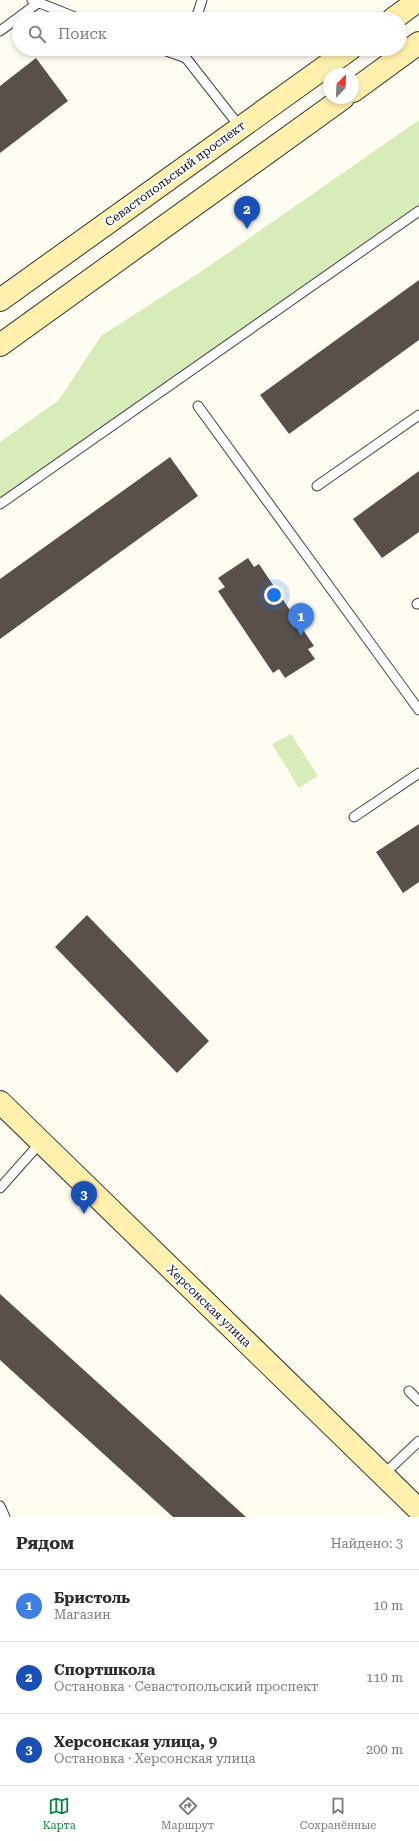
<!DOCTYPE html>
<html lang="ru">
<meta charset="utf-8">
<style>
:root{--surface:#fff;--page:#f7f7f7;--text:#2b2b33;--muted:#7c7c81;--line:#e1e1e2;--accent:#0b8043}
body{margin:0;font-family:"Roboto Serif",serif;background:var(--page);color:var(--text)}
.compass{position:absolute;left:323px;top:68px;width:36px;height:36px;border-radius:50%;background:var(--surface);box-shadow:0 2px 6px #0003;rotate:23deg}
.you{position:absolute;left:274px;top:595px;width:14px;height:14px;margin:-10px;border:3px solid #fff;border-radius:50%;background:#1a73e8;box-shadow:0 0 0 6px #1a73e833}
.badge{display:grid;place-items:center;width:26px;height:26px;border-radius:50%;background:var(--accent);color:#fff;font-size:13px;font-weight:700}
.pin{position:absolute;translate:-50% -33px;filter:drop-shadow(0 1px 2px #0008)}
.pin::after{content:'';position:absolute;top:21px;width:14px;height:12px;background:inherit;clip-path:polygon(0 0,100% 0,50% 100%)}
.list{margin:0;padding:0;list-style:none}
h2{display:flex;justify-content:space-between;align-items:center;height:52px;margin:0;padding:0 16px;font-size:17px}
h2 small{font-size:13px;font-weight:400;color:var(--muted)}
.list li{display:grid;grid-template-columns:26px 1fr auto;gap:12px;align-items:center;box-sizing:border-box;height:72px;padding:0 16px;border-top:1px solid var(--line)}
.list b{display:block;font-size:15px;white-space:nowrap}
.list p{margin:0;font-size:13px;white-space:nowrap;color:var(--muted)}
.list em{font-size:13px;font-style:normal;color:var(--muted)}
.icon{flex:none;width:22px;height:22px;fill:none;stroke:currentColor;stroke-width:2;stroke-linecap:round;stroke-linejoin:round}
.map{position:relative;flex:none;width:419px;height:1517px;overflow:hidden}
.search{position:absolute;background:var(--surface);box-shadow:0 2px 6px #0003;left:12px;right:12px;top:12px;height:44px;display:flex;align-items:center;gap:10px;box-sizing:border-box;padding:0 14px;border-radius:22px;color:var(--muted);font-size:15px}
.sheet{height:268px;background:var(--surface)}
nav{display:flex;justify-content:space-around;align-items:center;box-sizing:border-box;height:56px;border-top:1px solid var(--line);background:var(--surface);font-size:11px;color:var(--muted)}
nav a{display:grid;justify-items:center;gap:2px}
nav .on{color:var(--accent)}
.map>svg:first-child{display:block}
.green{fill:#d7ecb9}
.building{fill:#59504b}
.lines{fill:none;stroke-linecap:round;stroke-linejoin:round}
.lane-casing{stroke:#434343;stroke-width:11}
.secondary-casing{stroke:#323232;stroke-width:24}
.lane{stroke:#fff;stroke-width:9}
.secondary{stroke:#fff0ad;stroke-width:22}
.labels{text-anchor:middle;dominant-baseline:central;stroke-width:4;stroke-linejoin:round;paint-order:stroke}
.street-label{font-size:12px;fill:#101010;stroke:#fff}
</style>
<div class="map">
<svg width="419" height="1517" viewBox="0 0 419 1517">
<rect width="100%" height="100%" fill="#fffcf2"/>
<!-- green -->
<g class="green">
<path d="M419,120V211L0,504V442L59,400L101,336L202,271Z"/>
<path d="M291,734L318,776L299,788L272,744Z"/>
</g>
<!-- building -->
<g class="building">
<path d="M36,58L68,101L0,153V86Z"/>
<path d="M419,280V340L289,434L260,395Z"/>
<path d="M170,457L198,496L0,639V579Z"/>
<path d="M419,471V532L382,558L353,519Z"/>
<path d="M248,558L254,567L259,564L314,646L308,649L315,659L285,678L279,669L273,673L218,591L225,587L218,578Z"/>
<path d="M419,824V882L403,893L376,852Z"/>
<path d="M87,915L209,1041L177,1073L55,947Z"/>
<path d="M0,1294L246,1517H173L0,1360Z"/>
</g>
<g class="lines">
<!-- lane casing -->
<g class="lane-casing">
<g id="lane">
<path d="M32,0L80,19"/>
<path d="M196,19L202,0"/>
<path d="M0,31L38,3"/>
<path d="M161,49L186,58L240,127"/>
<path d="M198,406L419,710"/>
<path d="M317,486L419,415"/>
<path d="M0,504L419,211"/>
<path d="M417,604L419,603"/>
<path d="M354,817L419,773"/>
<path d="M0,1188L41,1142"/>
<path d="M409,1391L419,1401"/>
<path d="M383,1475L419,1441"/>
<path d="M0,1506L5,1517"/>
</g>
</g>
<!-- secondary casing -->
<g class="secondary-casing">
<g id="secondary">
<path d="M393,19L419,0"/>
<path d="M353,91L419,43"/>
<path d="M0,300L350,49"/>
<path d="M0,345L343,98"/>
<path d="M0,1102L419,1510"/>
</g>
</g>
<!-- lane -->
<use href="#lane" class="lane"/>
<!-- secondary -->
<use href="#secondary" class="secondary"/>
</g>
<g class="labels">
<!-- street labels -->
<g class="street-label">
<text transform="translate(175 174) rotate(-36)">Севастопольский проспект</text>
<text transform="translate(209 1306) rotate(44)">Херсонская улица</text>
</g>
</g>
</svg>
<svg class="compass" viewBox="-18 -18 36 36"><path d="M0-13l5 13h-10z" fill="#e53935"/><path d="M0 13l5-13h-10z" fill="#7c7c81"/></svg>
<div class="you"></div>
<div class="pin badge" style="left:301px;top:636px;background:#3f7fe0">1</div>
<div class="pin badge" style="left:247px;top:229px;background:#1a4fb4">2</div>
<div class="pin badge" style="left:84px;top:1214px;background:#1a4fb4">3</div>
<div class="search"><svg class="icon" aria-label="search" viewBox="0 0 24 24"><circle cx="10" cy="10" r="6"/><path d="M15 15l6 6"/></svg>Поиск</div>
</div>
<section class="sheet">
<h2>Рядом<small>Найдено: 3</small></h2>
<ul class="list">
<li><span class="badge" style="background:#3f7fe0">1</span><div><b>Бристоль</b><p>Магазин</p></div><em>10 m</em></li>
<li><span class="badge" style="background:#1a4fb4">2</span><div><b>Спортшкола</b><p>Остановка · Севастопольский проспект</p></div><em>110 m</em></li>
<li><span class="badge" style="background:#1a4fb4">3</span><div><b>Херсонская улица, 9</b><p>Остановка · Херсонская улица</p></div><em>200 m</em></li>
</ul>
</section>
<nav>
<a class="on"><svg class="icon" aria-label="map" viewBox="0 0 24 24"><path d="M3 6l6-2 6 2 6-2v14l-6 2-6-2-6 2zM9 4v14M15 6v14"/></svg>Карта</a>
<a><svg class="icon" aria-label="directions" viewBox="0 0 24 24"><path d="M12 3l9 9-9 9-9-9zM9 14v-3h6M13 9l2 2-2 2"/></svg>Маршрут</a>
<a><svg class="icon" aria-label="saved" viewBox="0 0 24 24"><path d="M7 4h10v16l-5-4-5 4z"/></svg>Сохранённые</a>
</nav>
